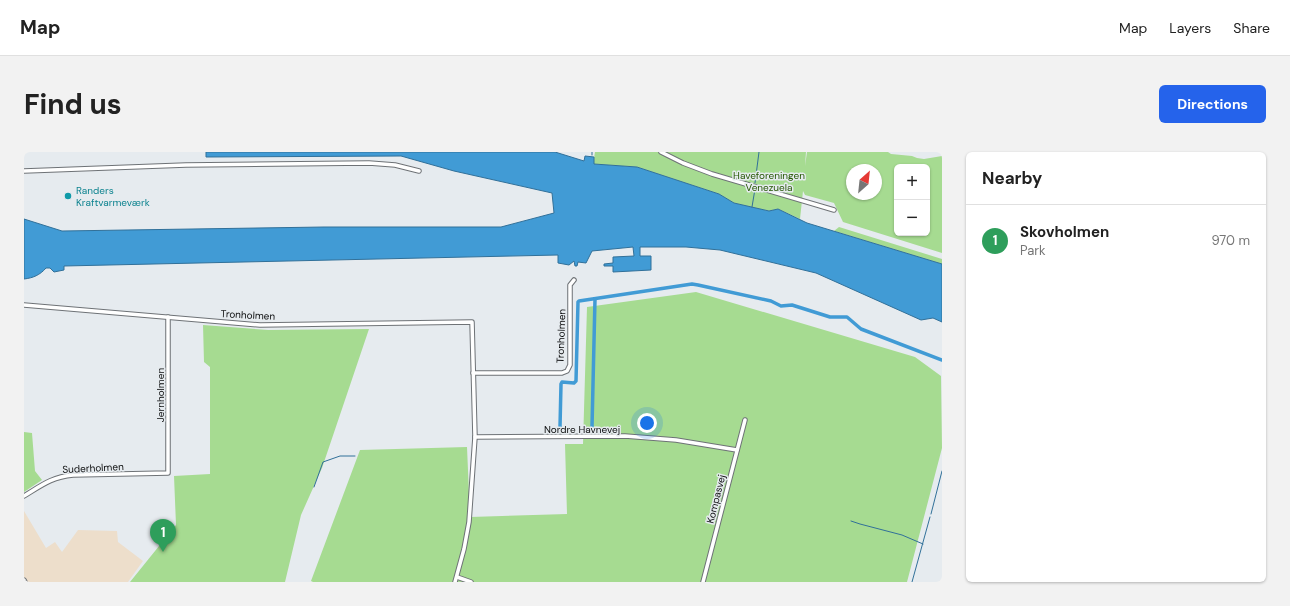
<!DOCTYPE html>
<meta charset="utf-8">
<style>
:root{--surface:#fff;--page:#f2f2f2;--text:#222;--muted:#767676;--line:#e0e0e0;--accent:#2563eb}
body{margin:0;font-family:"DM Sans",sans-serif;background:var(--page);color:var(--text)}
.controls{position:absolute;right:12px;top:12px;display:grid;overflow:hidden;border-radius:6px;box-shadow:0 1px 3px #0004}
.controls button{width:36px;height:36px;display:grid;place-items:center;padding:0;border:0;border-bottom:1px solid var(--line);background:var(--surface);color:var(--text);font:20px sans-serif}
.compass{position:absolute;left:822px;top:12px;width:36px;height:36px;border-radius:50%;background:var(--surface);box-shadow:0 1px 3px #0004;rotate:27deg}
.you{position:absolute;left:623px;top:271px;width:14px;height:14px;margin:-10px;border:3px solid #fff;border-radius:50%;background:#1a73e8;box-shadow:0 0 0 6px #1a73e833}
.badge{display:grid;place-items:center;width:26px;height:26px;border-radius:50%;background:var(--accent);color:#fff;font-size:13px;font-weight:700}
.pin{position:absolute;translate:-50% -33px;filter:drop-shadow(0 1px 2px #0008)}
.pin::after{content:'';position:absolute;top:21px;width:14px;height:12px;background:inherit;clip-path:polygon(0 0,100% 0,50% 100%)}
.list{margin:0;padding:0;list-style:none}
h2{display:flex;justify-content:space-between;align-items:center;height:52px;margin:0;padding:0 16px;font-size:17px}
h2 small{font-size:13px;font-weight:400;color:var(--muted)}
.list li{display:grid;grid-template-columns:26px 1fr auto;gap:12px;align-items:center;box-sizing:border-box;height:72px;padding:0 16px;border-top:1px solid var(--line)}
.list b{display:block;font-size:15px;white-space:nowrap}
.list p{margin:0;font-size:13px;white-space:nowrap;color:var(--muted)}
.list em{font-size:13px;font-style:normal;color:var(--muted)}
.map{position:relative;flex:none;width:918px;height:430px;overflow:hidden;border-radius:6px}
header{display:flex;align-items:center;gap:24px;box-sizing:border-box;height:56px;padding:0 20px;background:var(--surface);border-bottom:1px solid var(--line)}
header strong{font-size:19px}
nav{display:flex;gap:22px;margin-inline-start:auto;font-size:14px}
.intro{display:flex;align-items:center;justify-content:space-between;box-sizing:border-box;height:96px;padding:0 24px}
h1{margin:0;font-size:28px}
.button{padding:10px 18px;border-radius:6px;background:var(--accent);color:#fff;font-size:14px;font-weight:700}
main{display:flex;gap:24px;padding:0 24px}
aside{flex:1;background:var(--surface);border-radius:6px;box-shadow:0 1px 3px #0004}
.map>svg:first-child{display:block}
.commercial{fill:#eddecb}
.green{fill:#a6db91;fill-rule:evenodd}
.water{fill:#419bd5;stroke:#317099}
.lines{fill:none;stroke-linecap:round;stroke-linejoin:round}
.stream{stroke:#317099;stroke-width:1}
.canal{stroke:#419bd5;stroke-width:3.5}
.minor-casing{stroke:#6e7276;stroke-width:5.5}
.minor{stroke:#fff;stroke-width:3.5}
.culture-dot{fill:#0f9aa8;stroke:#e6ebef;stroke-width:1.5}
.labels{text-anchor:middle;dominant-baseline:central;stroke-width:3;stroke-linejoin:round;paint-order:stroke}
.park-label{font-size:10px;fill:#255703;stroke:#e6ebef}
.culture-label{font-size:10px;fill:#0d838f;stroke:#e6ebef;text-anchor:start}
.street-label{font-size:10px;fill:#0b0c0d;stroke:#e6ebef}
</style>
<header>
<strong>Map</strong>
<nav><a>Map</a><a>Layers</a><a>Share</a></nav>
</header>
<div class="intro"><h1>Find us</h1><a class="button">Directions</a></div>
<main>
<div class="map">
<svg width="918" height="430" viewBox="0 0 918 430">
<rect width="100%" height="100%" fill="#e6ebef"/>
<!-- commercial -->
<path class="commercial" d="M0,359L22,396L31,390L38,400L54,378L93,379L94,390L119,409L104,430H0Z"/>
<!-- green -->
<g class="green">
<path d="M571,0H782L781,14L783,0H864L867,2L888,4L893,6L900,7L918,4V101L819,70L810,51L781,43L779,39L776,67L754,57L745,59L710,51L695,42L613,15L569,12ZM873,15H903V81H873ZM828,18H852V42H828Z"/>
<path d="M815,75L918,107V112L810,79Z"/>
<path d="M672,140L891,205L917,224L918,296L883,430H289L287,429L336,298L443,295L446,365L543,362L541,292H559L563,155Z"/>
<path d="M179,173L244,178L345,177L298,316L277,363L261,430H106L152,373L150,324L186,322V215L180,210Z"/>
<path d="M0,280L8,281L11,319L18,328L0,340Z"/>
</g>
<!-- water -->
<path class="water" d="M182,0H531L560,9L561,4L570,5V12L613,15L695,42L710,51L745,59L754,57L783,71L918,112V170L909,166L897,168L792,121L696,98L662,95H616V104H627V118L589,120V114H580V112L589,111V105L610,104L609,95L568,99L562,111L554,110L553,114H551L550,109L545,113L534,111V103L40,114V118L30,120L26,116H22C16,123 9,126 0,127V67L38,79L300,75H477L530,61L528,41L430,19L377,4L182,5Z"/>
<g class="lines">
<!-- stream -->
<g class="stream">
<path d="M568,3V0"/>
<path d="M731,31L735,0"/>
<path d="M728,55L731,37"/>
<path d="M290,335L299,310L316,304H331"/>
<path d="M907,362L918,319"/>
<path d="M827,369L836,372L878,383L899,392"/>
<path d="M888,430L906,365"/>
</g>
<!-- canal -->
<g class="canal">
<path d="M536,275L537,232L538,230L550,231L552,229L554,150L555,149L668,132L674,133L747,149L757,154L768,153L806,165H823L837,177L918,208"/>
<path d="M568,275L571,147"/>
</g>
<!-- minor casing -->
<g class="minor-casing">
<g id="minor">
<path d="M637,0L659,11L688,22L810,58"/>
<path d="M0,19L162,13L345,11L371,13L395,19"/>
<path d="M0,153L236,173L448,170L451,285L445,370L440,397L431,430"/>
<path d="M449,221H538L543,219L546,213V133L550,128"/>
<path d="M451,285L601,284L652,288L713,298"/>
<path d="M0,344C18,333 28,325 49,323L144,321V165"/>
<path d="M433,425L447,430"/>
<path d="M0,428L1,430"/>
<path d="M679,430L721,268"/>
</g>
</g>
<!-- minor -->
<use href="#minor" class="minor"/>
</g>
<!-- markers -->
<circle class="culture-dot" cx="44" cy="44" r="4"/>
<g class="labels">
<!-- park labels -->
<g class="park-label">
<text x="745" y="23">Haveforeningen<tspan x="745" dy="12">Venezuela</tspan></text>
</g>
<!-- culture labels -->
<g class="culture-label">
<text x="52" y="38">Randers<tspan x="52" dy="12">Kraftvarmeværk</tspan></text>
</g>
<!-- street labels -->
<g class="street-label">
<text transform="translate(224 163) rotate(3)">Tronholmen</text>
<text transform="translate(537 184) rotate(-88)">Tronholmen</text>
<text transform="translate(136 243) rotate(-90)">Jernholmen</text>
<text x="558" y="277">Nordre Havnevej</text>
<text transform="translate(69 316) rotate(-3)">Suderholmen</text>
<text transform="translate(692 347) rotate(-76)">Kompasvej</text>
</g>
</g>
</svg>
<div class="controls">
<button>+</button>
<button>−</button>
</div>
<svg class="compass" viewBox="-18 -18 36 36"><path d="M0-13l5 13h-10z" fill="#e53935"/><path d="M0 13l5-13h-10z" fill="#767676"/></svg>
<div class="you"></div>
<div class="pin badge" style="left:139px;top:400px;background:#2e9e5b">1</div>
</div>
<aside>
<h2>Nearby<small></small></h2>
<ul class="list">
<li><span class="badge" style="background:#2e9e5b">1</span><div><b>Skovholmen</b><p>Park</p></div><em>970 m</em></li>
</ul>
</aside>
</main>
